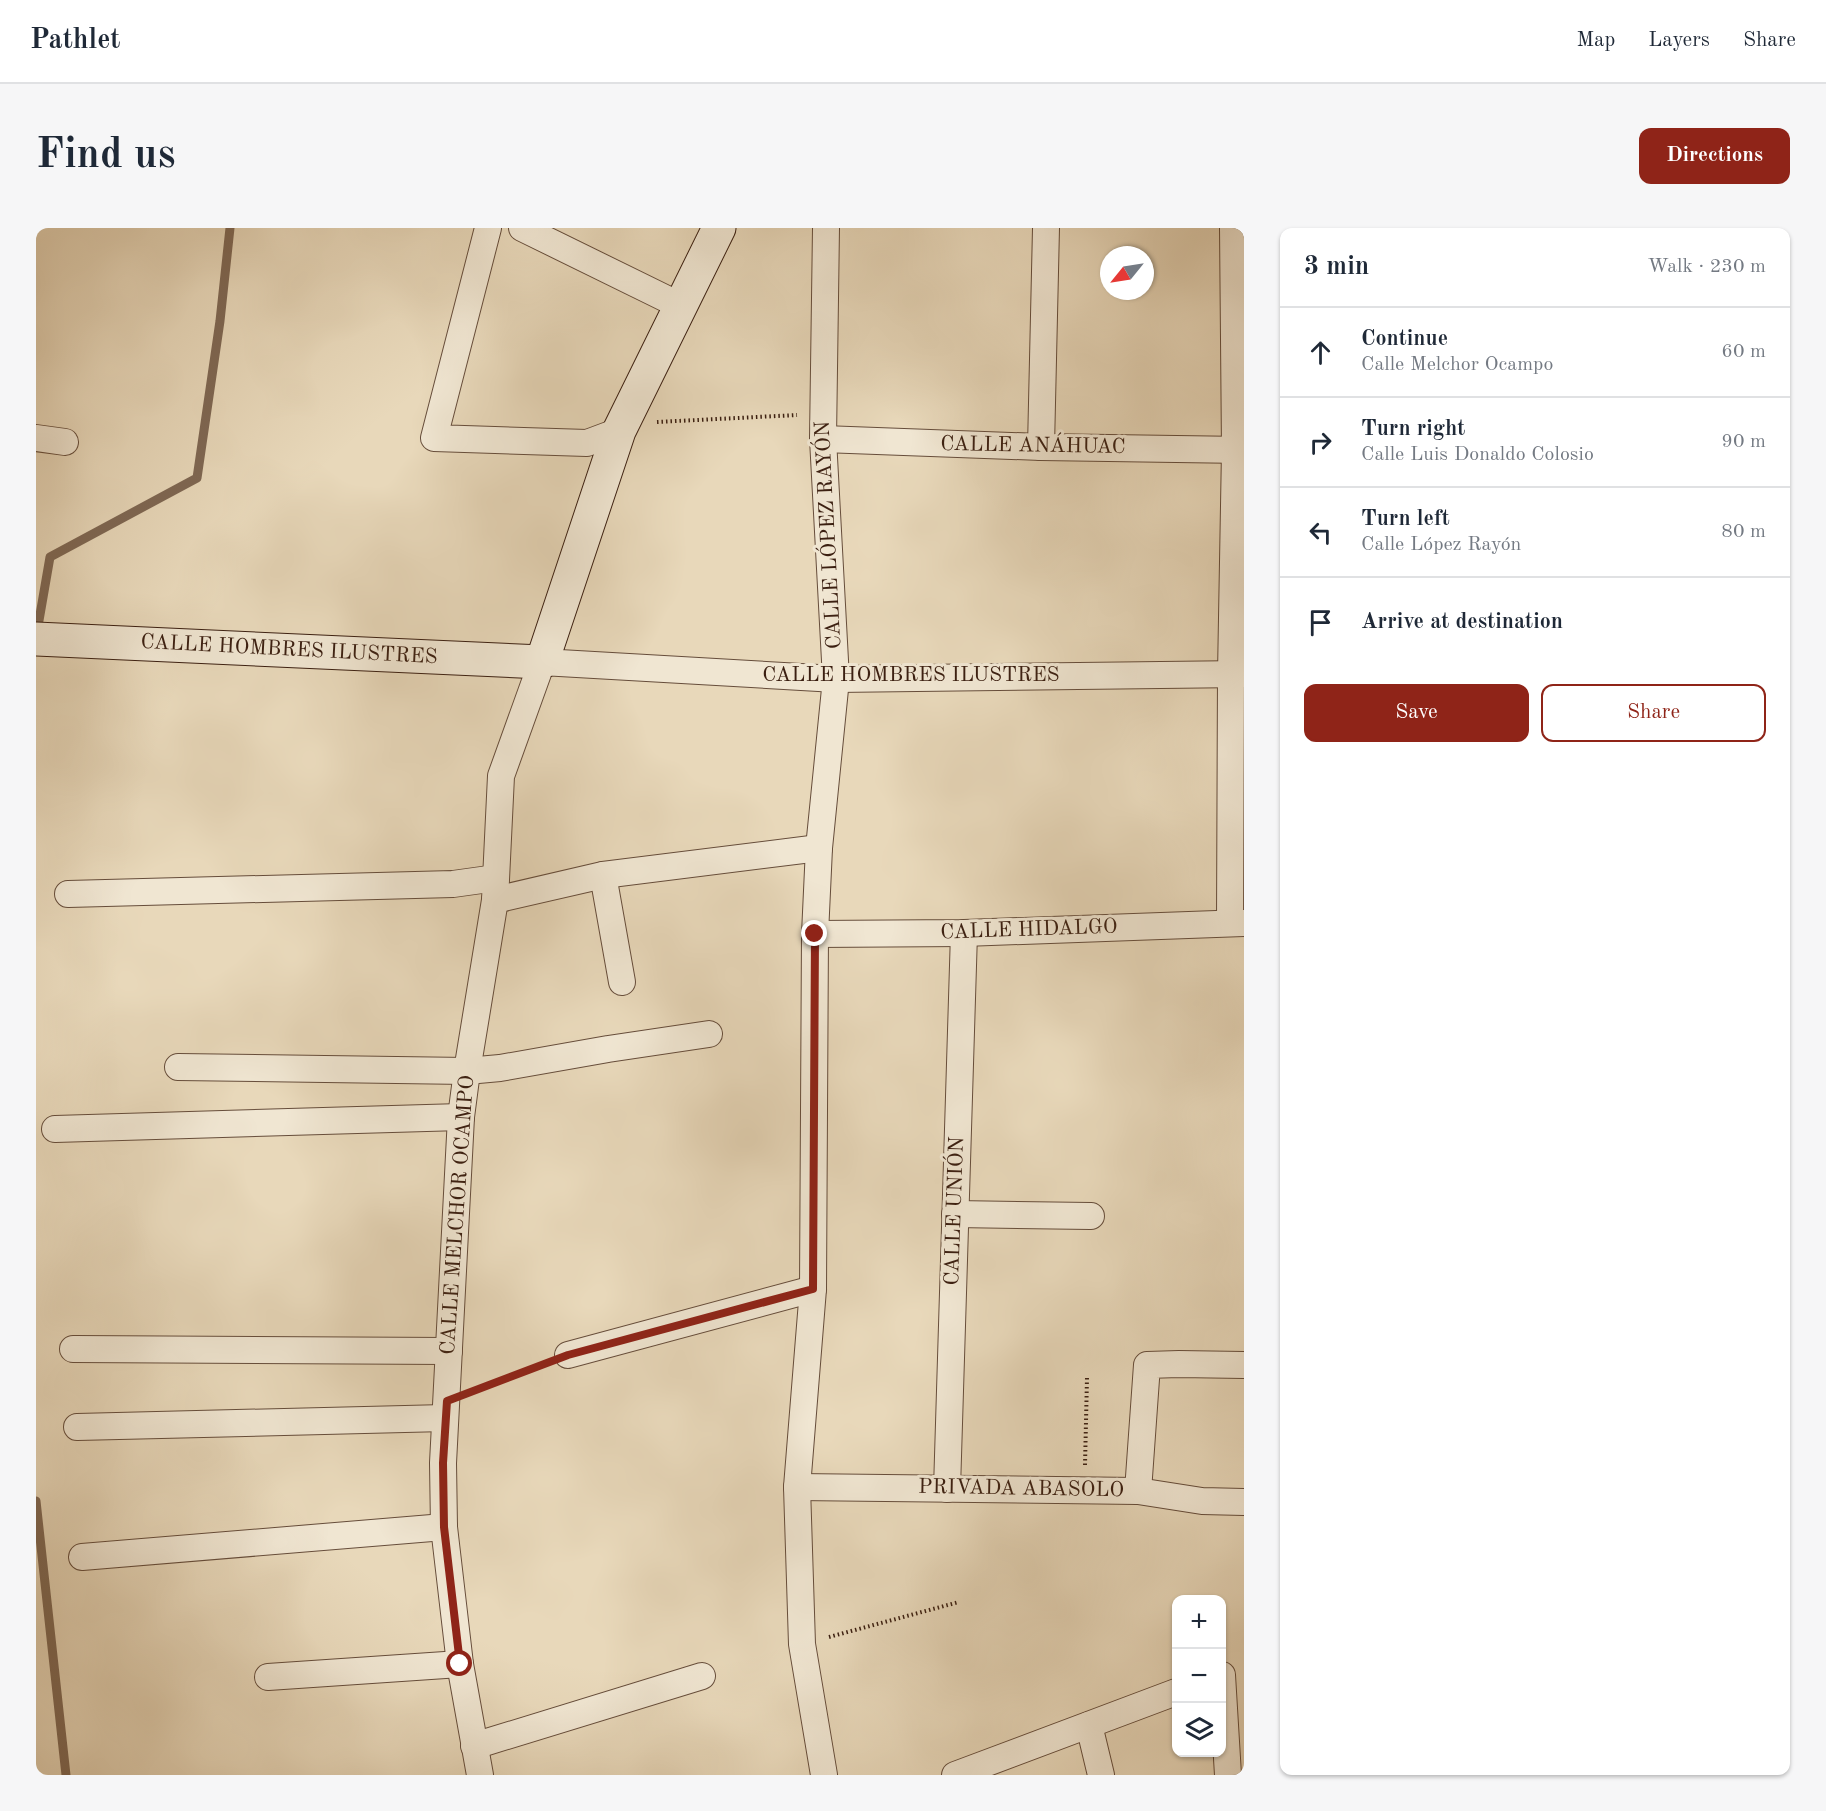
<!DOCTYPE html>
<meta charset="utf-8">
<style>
:root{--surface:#fff;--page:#f6f6f7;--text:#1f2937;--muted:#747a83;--line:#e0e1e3;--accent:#8f2418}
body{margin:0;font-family:"Old Standard TT",serif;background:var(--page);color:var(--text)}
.controls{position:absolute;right:18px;bottom:18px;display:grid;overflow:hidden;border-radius:12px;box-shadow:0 2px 4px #0004}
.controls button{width:54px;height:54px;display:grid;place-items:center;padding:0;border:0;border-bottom:2px solid var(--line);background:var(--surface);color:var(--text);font:30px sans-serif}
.compass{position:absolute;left:1064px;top:18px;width:54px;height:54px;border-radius:50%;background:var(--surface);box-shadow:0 2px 4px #0004;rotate:240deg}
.stop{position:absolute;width:18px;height:18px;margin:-14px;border:4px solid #8f2418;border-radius:50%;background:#fff}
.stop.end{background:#8f2418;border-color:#fff;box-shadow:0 2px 6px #0008}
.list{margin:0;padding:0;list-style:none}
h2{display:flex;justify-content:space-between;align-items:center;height:78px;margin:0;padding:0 24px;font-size:26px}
h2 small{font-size:20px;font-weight:400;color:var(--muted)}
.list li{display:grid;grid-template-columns:39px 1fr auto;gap:18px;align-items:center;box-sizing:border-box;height:90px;padding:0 24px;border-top:2px solid var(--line)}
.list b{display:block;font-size:22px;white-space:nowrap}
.list p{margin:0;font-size:20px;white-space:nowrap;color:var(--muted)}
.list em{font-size:20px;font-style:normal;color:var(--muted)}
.actions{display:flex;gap:12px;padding:18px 24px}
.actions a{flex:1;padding:14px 0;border:2px solid var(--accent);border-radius:12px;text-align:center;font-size:21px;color:var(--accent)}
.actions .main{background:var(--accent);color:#fff}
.icon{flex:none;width:33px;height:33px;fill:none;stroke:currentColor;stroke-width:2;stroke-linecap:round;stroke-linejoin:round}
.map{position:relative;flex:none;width:1208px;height:1547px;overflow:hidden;border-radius:12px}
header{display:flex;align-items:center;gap:36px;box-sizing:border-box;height:84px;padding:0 30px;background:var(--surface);border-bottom:2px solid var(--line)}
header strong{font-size:28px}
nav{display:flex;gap:33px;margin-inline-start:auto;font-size:21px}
.intro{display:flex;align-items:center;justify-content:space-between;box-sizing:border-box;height:144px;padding:0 36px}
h1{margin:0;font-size:42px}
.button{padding:15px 27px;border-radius:12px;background:var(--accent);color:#fff;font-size:21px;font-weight:700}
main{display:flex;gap:36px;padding:0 36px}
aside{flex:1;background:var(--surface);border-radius:12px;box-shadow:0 2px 4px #0004}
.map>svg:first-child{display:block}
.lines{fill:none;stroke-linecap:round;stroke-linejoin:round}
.stream{stroke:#7f6854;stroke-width:9}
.street-casing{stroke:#664d3b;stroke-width:28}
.secondary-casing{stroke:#3b1f11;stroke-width:35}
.path{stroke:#3b1f11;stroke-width:4;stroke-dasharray:1.5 3;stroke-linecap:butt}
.street{stroke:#f0e6d2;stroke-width:26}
.secondary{stroke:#f0e6d2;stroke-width:33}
.route{stroke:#8f2418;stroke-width:8}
.labels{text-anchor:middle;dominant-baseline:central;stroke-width:6;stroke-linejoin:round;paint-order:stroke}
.street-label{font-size:21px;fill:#3b1f11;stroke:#f0e6d2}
</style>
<header>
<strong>Pathlet</strong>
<nav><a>Map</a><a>Layers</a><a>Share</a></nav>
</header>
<div class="intro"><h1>Find us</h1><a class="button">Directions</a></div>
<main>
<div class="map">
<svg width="1208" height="1547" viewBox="0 0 1208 1547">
<rect width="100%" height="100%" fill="#e8d8ba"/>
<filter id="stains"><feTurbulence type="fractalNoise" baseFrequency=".00333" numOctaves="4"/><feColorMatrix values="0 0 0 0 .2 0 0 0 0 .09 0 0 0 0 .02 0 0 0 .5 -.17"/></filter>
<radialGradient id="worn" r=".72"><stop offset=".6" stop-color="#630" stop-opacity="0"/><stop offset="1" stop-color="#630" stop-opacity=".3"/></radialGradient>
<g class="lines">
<!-- stream -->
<g class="stream">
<path d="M1,404L14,329L161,250L184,93L194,0"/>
<path d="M0,1273L30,1547"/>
</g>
<!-- street casing -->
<g class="street-casing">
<g id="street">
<path d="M452,0L398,210L551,215L583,203"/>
<path d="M486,0L645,78"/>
<path d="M0,210L29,214"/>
<path d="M787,211L1005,219L1208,222"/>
<path d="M1005,219L1010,0"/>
<path d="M567,647L586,754"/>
<path d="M32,666L417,656L460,650"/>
<path d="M459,672L567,647L783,620"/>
<path d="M1194,695L1195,446L1199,222L1197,0"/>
<path d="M779,706L928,705L1208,695"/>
<path d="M142,839L431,843L464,840L572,821L673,806"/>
<path d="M19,901L425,889"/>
<path d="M919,986L1055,988"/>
<path d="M37,1121L413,1123"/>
<path d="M532,1127L777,1061"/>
<path d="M41,1199L409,1190"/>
<path d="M761,1259L1102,1263L1166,1273L1208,1274"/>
<path d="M911,1261L928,705"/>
<path d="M1102,1263L1111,1137L1143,1136L1208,1137"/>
<path d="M46,1329L408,1299"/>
<path d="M1186,1447L1192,1547"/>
<path d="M232,1449L424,1436"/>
<path d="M1053,1497L1065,1547"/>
<path d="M438,1518L666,1448"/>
<path d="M444,1547L424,1436L408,1299L407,1235L425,889L431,843L459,672L465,548L506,434L800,451L1208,446"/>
<path d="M788,1547L766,1416L761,1259L777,1061L779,706L783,620L800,451L787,211L790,0"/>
<path d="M919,1547L1140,1464"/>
</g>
</g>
<!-- secondary casing -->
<g class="secondary-casing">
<path id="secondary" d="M0,411L506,434L583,203L683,0"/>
</g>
<!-- path -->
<g class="path">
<path d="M621,194L761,187"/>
<path d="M436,1163L508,1136"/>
<path d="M1049,1237L1051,1150"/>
<path d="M793,1409L923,1374"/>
</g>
<!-- street -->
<use href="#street" class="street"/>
<!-- secondary -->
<use href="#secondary" class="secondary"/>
</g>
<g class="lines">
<!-- route -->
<path class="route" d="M424,1436L408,1299L407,1235L411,1173L532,1127L777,1061L779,706"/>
</g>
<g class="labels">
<!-- street labels -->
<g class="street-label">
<text transform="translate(997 218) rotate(1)">CALLE ANÁHUAC</text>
<text transform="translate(793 307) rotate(-93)">CALLE LÓPEZ RAYÓN</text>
<text transform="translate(253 422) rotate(3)">CALLE HOMBRES ILUSTRES</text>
<text x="875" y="447">CALLE HOMBRES ILUSTRES</text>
<text transform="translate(993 702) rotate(-2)">CALLE HIDALGO</text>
<text transform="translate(919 983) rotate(-88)">CALLE UNIÓN</text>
<text transform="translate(422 987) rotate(-86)">CALLE MELCHOR OCAMPO</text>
<text transform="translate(985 1261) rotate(1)">PRIVADA ABASOLO</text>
</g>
</g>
<rect width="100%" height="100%" filter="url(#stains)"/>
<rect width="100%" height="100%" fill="url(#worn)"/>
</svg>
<div class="controls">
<button>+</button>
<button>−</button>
<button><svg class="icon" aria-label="layers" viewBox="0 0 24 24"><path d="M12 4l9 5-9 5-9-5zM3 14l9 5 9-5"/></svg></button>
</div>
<svg class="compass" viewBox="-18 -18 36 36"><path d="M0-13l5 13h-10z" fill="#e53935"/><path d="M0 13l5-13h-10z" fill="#747a83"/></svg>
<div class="stop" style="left:424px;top:1436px"></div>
<div class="stop end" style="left:779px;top:706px"></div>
</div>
<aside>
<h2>3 min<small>Walk · 230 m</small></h2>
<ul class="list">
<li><svg class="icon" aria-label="ahead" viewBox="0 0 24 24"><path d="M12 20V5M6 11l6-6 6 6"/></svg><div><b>Continue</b><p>Calle Melchor Ocampo</p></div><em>60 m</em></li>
<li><svg class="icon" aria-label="right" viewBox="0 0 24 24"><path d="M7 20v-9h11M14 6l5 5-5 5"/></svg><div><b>Turn right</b><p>Calle Luis Donaldo Colosio</p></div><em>90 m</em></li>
<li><svg class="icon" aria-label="left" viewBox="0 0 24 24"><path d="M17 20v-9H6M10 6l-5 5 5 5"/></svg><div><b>Turn left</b><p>Calle López Rayón</p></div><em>80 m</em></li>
<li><svg class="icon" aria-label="arrive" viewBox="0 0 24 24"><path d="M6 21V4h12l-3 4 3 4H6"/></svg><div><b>Arrive at destination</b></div></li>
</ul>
<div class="actions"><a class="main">Save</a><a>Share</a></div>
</aside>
</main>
